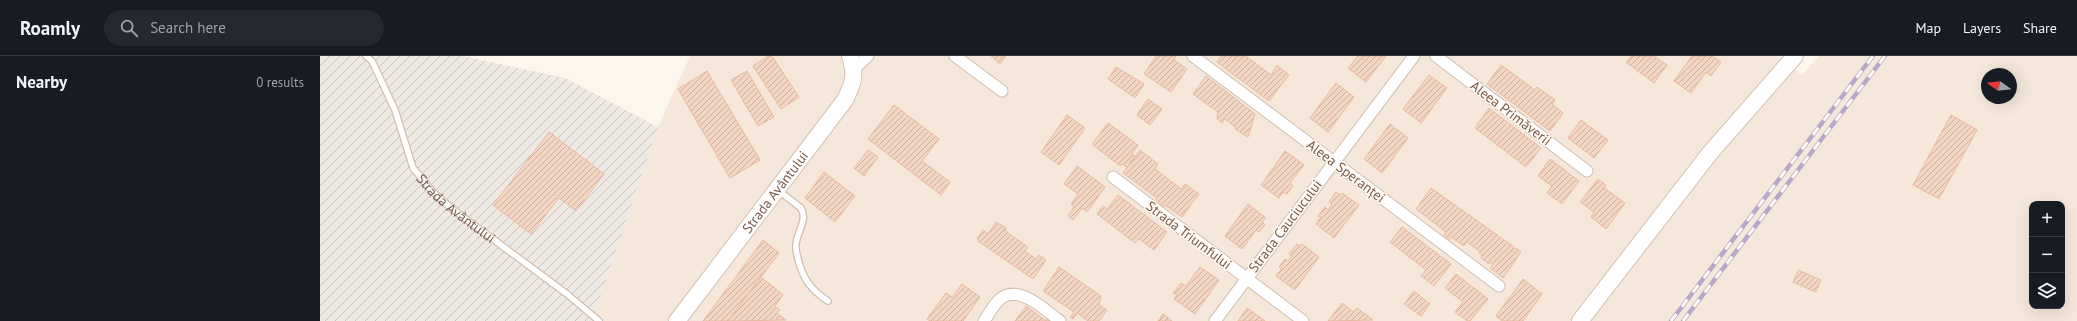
<!DOCTYPE html>
<meta charset="utf-8">
<style>
:root{--surface:#171b24;--page:#242831;--text:#f1f3f6;--muted:#9ea1a6;--line:#363941}
body{margin:0;font-family:"PT Sans",sans-serif;background:var(--page);color:var(--text)}
.controls{position:absolute;right:12px;bottom:12px;display:grid;overflow:hidden;border-radius:8px;box-shadow:0 4px 16px #0002}
.controls button{width:36px;height:36px;display:grid;place-items:center;padding:0;border:0;border-bottom:1px solid var(--line);background:var(--surface);color:var(--text);font:20px sans-serif}
.compass{position:absolute;left:1661px;top:12px;width:36px;height:36px;border-radius:50%;background:var(--surface);box-shadow:0 4px 16px #0002;rotate:285deg}
.list{margin:0;padding:0;list-style:none}
h2{display:flex;justify-content:space-between;align-items:center;height:52px;margin:0;padding:0 16px;font-size:17px}
h2 small{font-size:13px;font-weight:400;color:var(--muted)}
.icon{flex:none;width:22px;height:22px;fill:none;stroke:currentColor;stroke-width:2;stroke-linecap:round;stroke-linejoin:round}
.map{position:relative;flex:none;width:1757px;height:265px;overflow:hidden}
header{display:flex;align-items:center;gap:24px;box-sizing:border-box;height:56px;padding:0 20px;background:var(--surface);border-bottom:1px solid var(--line)}
header strong{font-size:19px}
nav{display:flex;gap:22px;margin-inline-start:auto;font-size:14px}
.search{width:280px;height:36px;background:var(--page);display:flex;align-items:center;gap:10px;box-sizing:border-box;padding:0 14px;border-radius:22px;color:var(--muted);font-size:15px}
main{display:flex}
aside{flex:1;background:var(--surface)}
.map>svg:first-child{display:block}
.residential{fill:#f5e8da;fill-rule:evenodd}
.industrial{fill:url(#industrial-furrows)}
.building{fill:url(#building-hatch);stroke:#e6bba3}
.lines{fill:none;stroke-linecap:round;stroke-linejoin:round}
.lane-casing{stroke:#d1beb0;stroke-width:8}
.street-casing{stroke:#d1beb0;stroke-width:13}
.secondary-casing{stroke:#d6c0b0;stroke-width:18}
.lane{stroke:#fff;stroke-width:5.5}
.street{stroke:#fff;stroke-width:11}
.secondary{stroke:#fff;stroke-width:16}
.rail-casing{stroke:#b9a8c9;stroke-width:4.5}
.rail{stroke:#fffaf3;stroke-width:3;stroke-dasharray:9;stroke-linecap:butt}
.labels{text-anchor:middle;dominant-baseline:central;stroke-width:3;stroke-linejoin:round;paint-order:stroke}
.street-label{font-size:14px;fill:#7a5c4d;stroke:#fffaf3}
</style>
<header>
<strong>Roamly</strong>
<div class="search"><svg class="icon" aria-label="search" viewBox="0 0 24 24"><circle cx="10" cy="10" r="6"/><path d="M15 15l6 6"/></svg>Search here</div>
<nav><a>Map</a><a>Layers</a><a>Share</a></nav>
</header>
<main>
<aside>
<h2>Nearby<small>0 results</small></h2>
<ul class="list">
</ul>
</aside>
<div class="map">
<svg width="1757" height="265" viewBox="0 0 1757 265">
<defs>
<pattern id="industrial-furrows" width="10" height="10" patternUnits="userSpaceOnUse"><rect width="10" height="10" fill="#efe9e4"/><path d="M-1 1l2-2M0 10L10 0M9 11l2-2" fill="none" stroke="#c7c0bb"/></pattern>
<pattern id="building-hatch" width="6" height="6" patternUnits="userSpaceOnUse"><rect width="6" height="6" fill="#f3d5c3"/><path d="M-1 1l2-2M0 6l6-6M5 7l2-2" fill="none" stroke="#cab0a1"/></pattern>
</defs>
<rect width="100%" height="100%" fill="#fdf6ec"/>
<!-- residential -->
<path class="residential" d="M370,0H1459L1482,19L1499,0H1757V265H272L338,71ZM1667,18H1691V42H1667ZM1712,148H1742V250H1712Z"/>
<!-- industrial -->
<path class="industrial" d="M0,0H143L245,22L338,71L272,265H0Z"/>
<!-- building -->
<g class="building">
<path d="M448,0H452L479,41L461,53L433,10Z"/>
<path d="M671,0H686L680,8Z"/>
<path d="M836,0H856L854,4L867,13L851,36L824,18Z"/>
<path d="M901,0H926L951,19L957,9L969,19L949,45L897,6Z"/>
<path d="M1038,0H1066L1046,26L1028,12Z"/>
<path d="M1311,0H1334L1347,9L1334,27L1306,6Z"/>
<path d="M1372,0H1392L1401,6L1391,20L1386,16L1371,37L1354,25Z"/>
<path d="M1181,9L1215,34L1217,31L1235,44L1232,48L1243,57L1230,75L1167,28Z"/>
<path d="M796,11L824,28L815,42L788,23Z"/>
<path d="M387,15L440,104L410,122L358,33Z"/>
<path d="M427,15L454,61L438,70L411,24Z"/>
<path d="M1109,19L1127,32L1101,67L1083,53Z"/>
<path d="M886,20L935,58L928,81L915,73L916,72L905,63L902,67L897,63L898,56L873,38Z"/>
<path d="M1016,27L1034,41L1008,76L990,62Z"/>
<path d="M828,43L842,53L830,69L817,59Z"/>
<path d="M574,49L619,83L602,105L630,126L621,139L548,83Z"/>
<path d="M1169,52L1221,92L1206,111L1155,72Z"/>
<path d="M747,59L765,72L739,109L721,96Z"/>
<path d="M1631,59L1657,74L1619,143L1593,129Z"/>
<path d="M1261,64L1288,84L1274,102L1248,82Z"/>
<path d="M788,67L818,89L812,98L815,100L807,111L802,108L800,110L772,88Z"/>
<path d="M1070,68L1088,82L1062,117L1044,103Z"/>
<path d="M229,76L284,118L256,155L239,142L211,178L173,149Z"/>
<path d="M548,94L558,101L544,120L534,112Z"/>
<path d="M820,94L838,108L835,113L861,133L865,128L879,138L862,161L845,149L842,153L833,147L837,142L803,117Z"/>
<path d="M965,95L984,109L970,127L973,130L967,138L963,136L959,142L941,129Z"/>
<path d="M1230,103L1259,125L1242,148L1227,137L1232,130L1218,120Z"/>
<path d="M757,110L785,131L767,156L762,152L753,164L748,160L754,151L751,148L758,138L744,128Z"/>
<path d="M504,116L535,140L515,166L485,142Z"/>
<path d="M1278,123L1286,129L1284,132L1305,147L1286,173L1271,161L1274,156L1260,146Z"/>
<path d="M1111,132L1201,196L1183,222L1170,212L1173,208L1170,206L1169,208L1161,202L1162,200L1159,197L1160,196L1147,186L1144,190L1131,181L1128,185L1123,181L1126,176L1096,153Z"/>
<path d="M1016,136L1020,139L1022,137L1039,149L1014,182L996,168L1001,161L998,160L1005,151L1008,154L1012,148L1009,146Z"/>
<path d="M798,139L847,176L834,194L819,183L815,187L777,158L783,150L787,153Z"/>
<path d="M928,148L946,162L942,166L945,169L939,176L936,174L922,193L905,180Z"/>
<path d="M676,166L686,172L685,175L708,191L705,195L716,203L719,199L726,204L713,223L658,185L659,184L657,183L663,174L668,178Z"/>
<path d="M1082,171L1131,208L1114,230L1101,220L1106,214L1070,186Z"/>
<path d="M443,184L459,197L408,265H383Z"/>
<path d="M977,188L980,190L982,188L999,201L975,234L956,220L961,213L959,211L965,203L968,205L972,200L969,198Z"/>
<path d="M739,211L781,240L779,249L787,254L779,265H768L757,257L753,263L750,261L754,256L723,235Z"/>
<path d="M880,211L899,224L875,258L854,243L857,239L853,237L861,227L866,230Z"/>
<path d="M1478,214L1501,224L1496,236L1473,226Z"/>
<path d="M1136,218L1168,243L1150,265H1147L1135,256L1143,246L1125,232Z"/>
<path d="M441,221L463,239L455,250L460,254L457,257L466,264L408,265Z"/>
<path d="M1203,223L1222,238L1203,265H1182L1176,260Z"/>
<path d="M642,228L660,241L643,265H610L607,263L626,237L632,241Z"/>
<path d="M1094,235L1110,248L1101,260L1084,248Z"/>
<path d="M1022,247L1034,256L1037,252L1053,264L1008,265Z"/>
<path d="M706,250L726,265L727,262L732,265H695Z"/>
<path d="M927,252L945,265H918Z"/>
<path d="M843,258L852,265H838Z"/>
</g>
<g class="lines">
<!-- lane casing -->
<g class="lane-casing">
<g id="lane">
<path id="s1" d="M46,0L52,5L75,54L93,112L113,136L131,152L247,238L279,265"/>
<path d="M459,135L481,152C488,164 477,176 476,188C475,193 477,198 478,203C483,223 491,234 508,245"/>
</g>
</g>
<!-- street casing -->
<g class="street-casing">
<g id="street">
<path d="M635,0L682,35"/>
<path d="M873,0L1179,230"/>
<path d="M1116,0L1267,115"/>
<path d="M534,13L548,0"/>
<path d="M793,121L983,265"/>
<path d="M664,265C669,258 674,248 680,243C699,227 726,255 740,265"/>
<path d="M895,265L1094,0"/>
</g>
</g>
<!-- secondary casing -->
<g class="secondary-casing">
<g id="secondary">
<path id="s2" d="M357,265L525,44C534,26 536,19 530,0"/>
<path d="M1260,265L1390,97L1475,0"/>
</g>
</g>
<!-- lane -->
<use href="#lane" class="lane"/>
<!-- street -->
<use href="#street" class="street"/>
<!-- secondary -->
<use href="#secondary" class="secondary"/>
<!-- rail casing -->
<g class="rail-casing">
<g id="rail">
<path d="M1351,265L1553,0"/>
<path d="M1363,265L1565,0"/>
</g>
</g>
<!-- rail -->
<use href="#rail" class="rail"/>
</g>
<g class="labels">
<!-- street labels -->
<g class="street-label">
<text transform="translate(1191 57) rotate(37)">Aleea Primăverii</text>
<text transform="translate(1026 115) rotate(37)">Aleea Speranței</text>
<text stroke="none"><textPath href="#s2" startOffset="162">Strada Avântului</textPath></text>
<text stroke="none"><textPath href="#s1" startOffset="182">Strada Avântului</textPath></text>
<text transform="translate(965 170) rotate(-53)">Strada Cauciucului</text>
<text transform="translate(869 179) rotate(37)">Strada Triumfului</text>
</g>
</g>
</svg>
<div class="controls">
<button>+</button>
<button>−</button>
<button><svg class="icon" aria-label="layers" viewBox="0 0 24 24"><path d="M12 4l9 5-9 5-9-5zM3 14l9 5 9-5"/></svg></button>
</div>
<svg class="compass" viewBox="-18 -18 36 36"><path d="M0-13l5 13h-10z" fill="#e53935"/><path d="M0 13l5-13h-10z" fill="#9ea1a6"/></svg>
</div>
</main>
